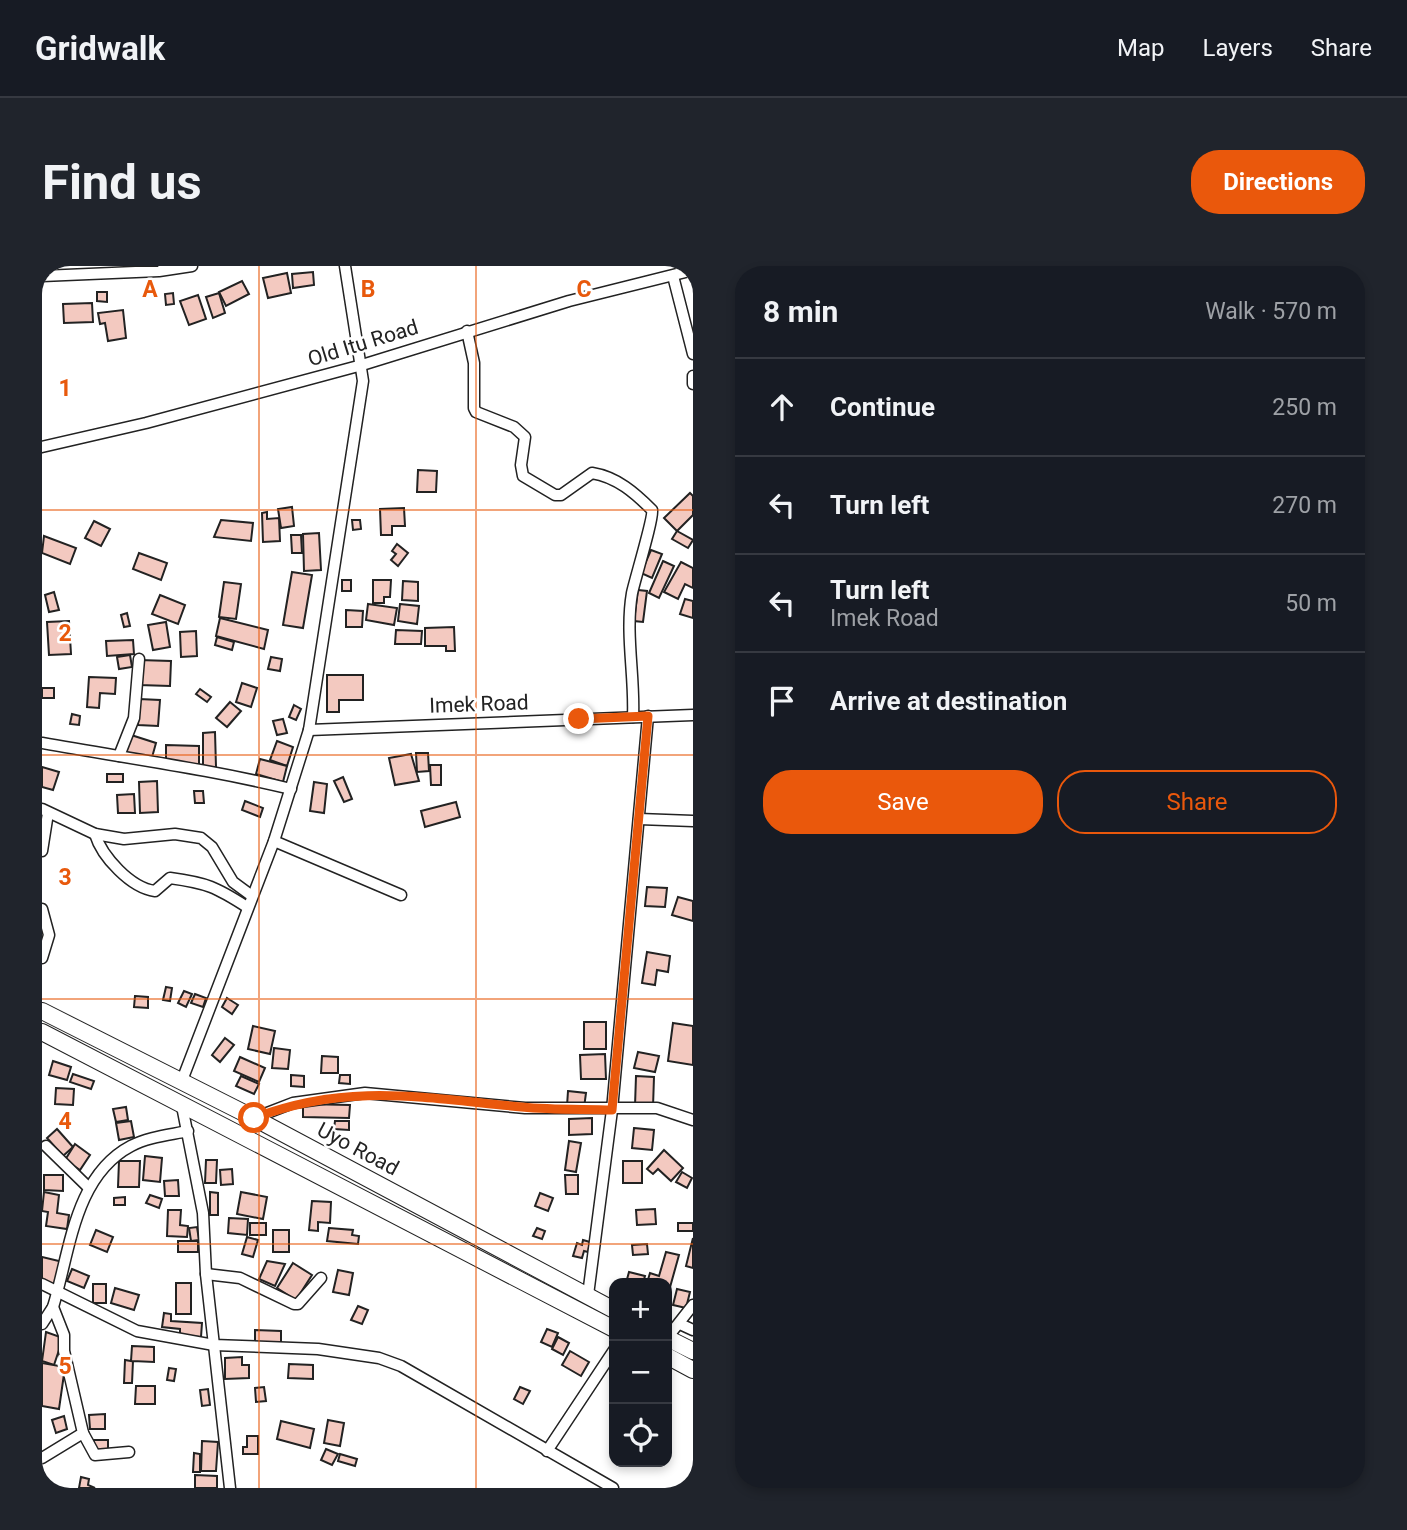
<!DOCTYPE html>
<meta charset="utf-8">
<style>
:root{--surface:#171b24;--page:#20242c;--text:#f1f3f6;--muted:#9ea1a6;--line:#363941;--accent:#ea580c}
body{margin:0;font-family:Roboto,sans-serif;background:var(--page);color:var(--text)}
.controls{position:absolute;right:21px;bottom:21px;display:grid;overflow:hidden;border-radius:14px;box-shadow:0 4px 10px #0003}
.controls button{width:63px;height:63px;display:grid;place-items:center;padding:0;border:0;border-bottom:2px solid var(--line);background:var(--surface);color:var(--text);font:35px sans-serif}
.stop{position:absolute;width:21px;height:21px;margin:-16px;border:5px solid #ea580c;border-radius:50%;background:#fff}
.stop.end{background:#ea580c;border-color:#fff;box-shadow:0 2px 7px #0008}
.list{margin:0;padding:0;list-style:none}
h2{display:flex;justify-content:space-between;align-items:center;height:91px;margin:0;padding:0 28px;font-size:30px}
h2 small{font-size:23px;font-weight:400;color:var(--muted)}
.list li{display:grid;grid-template-columns:46px 1fr auto;gap:21px;align-items:center;box-sizing:border-box;height:98px;padding:0 28px;border-top:2px solid var(--line)}
.list b{display:block;font-size:26px;white-space:nowrap}
.list p{margin:0;font-size:23px;white-space:nowrap;color:var(--muted)}
.list em{font-size:23px;font-style:normal;color:var(--muted)}
.actions{display:flex;gap:14px;padding:21px 28px}
.actions a{flex:1;padding:16px 0;border:2px solid var(--accent);border-radius:28px;text-align:center;font-size:24px;color:var(--accent)}
.actions .main{background:var(--accent);color:#fff}
.icon{flex:none;width:38px;height:38px;fill:none;stroke:currentColor;stroke-width:2;stroke-linecap:round;stroke-linejoin:round}
.map{position:relative;flex:none;width:651px;height:1222px;overflow:hidden;border-radius:28px}
header{display:flex;align-items:center;gap:42px;box-sizing:border-box;height:98px;padding:0 35px;background:var(--surface);border-bottom:2px solid var(--line)}
header strong{font-size:33px}
nav{display:flex;gap:38px;margin-inline-start:auto;font-size:24px}
.intro{display:flex;align-items:center;justify-content:space-between;box-sizing:border-box;height:168px;padding:0 42px}
h1{margin:0;font-size:49px}
.button{padding:18px 32px;border-radius:28px;background:var(--accent);color:#fff;font-size:24px;font-weight:700}
main{display:flex;gap:42px;padding:0 42px}
aside{flex:1;background:var(--surface);border-radius:28px;box-shadow:0 4px 10px #0003}
.map>svg:first-child{display:block}
.building{fill:#f3c9c0;stroke:#222;stroke-width:2}
.lines{fill:none;stroke-linecap:round;stroke-linejoin:round}
.minor-casing{stroke:#222;stroke-width:13}
.highway-casing{stroke:#222;stroke-width:18}
.minor{stroke:#fff;stroke-width:10}
.highway{stroke:#fff;stroke-width:16}
.route{stroke:#ea580c;stroke-width:9}
.grid{fill:none;stroke:#e8590c;stroke-width:2;stroke-opacity:0.55}
.labels{text-anchor:middle;dominant-baseline:central;stroke-width:5;stroke-linejoin:round;paint-order:stroke}
.street-label{font-size:21px;fill:#222;stroke:#fff}
.grid-label{font-size:23px;text-anchor:middle;font-weight:bold;fill:#e8590c;stroke:#fff;stroke-width:5;stroke-linejoin:round;paint-order:stroke}
</style>
<header>
<strong>Gridwalk</strong>
<nav><a>Map</a><a>Layers</a><a>Share</a></nav>
</header>
<div class="intro"><h1>Find us</h1><a class="button">Directions</a></div>
<main>
<div class="map">
<svg width="651" height="1222" viewBox="0 0 651 1222">
<rect width="100%" height="100%" fill="#fff"/>
<!-- building -->
<g class="building">
<path d="M271,6L272,19L251,22L250,8Z"/>
<path d="M245,7L249,27L226,32L221,12Z"/>
<path d="M200,15L207,28L184,40L177,26Z"/>
<path d="M55,26H65V36L55,35Z"/>
<path d="M131,27L132,38L124,39L123,28Z"/>
<path d="M177,27L183,47L171,52L164,31Z"/>
<path d="M156,29L164,53L147,59L138,35Z"/>
<path d="M50,37L51,56L22,57L21,38Z"/>
<path d="M81,44L84,72L66,75L63,57L58,58L56,47Z"/>
<path d="M376,204L395,205L394,226H375Z"/>
<path d="M648,227L651,230V249L635,265L622,252Z"/>
<path d="M250,241L252,260L239,262L236,243Z"/>
<path d="M362,242L363,260H350V269H339L338,243Z"/>
<path d="M225,246V253L237,252L238,275L221,276L220,247Z"/>
<path d="M179,254L211,257L209,275L172,271Z"/>
<path d="M310,254H318L319,263L311,264Z"/>
<path d="M52,255L68,263L59,280L43,272Z"/>
<path d="M635,265L651,274L646,282L630,273Z"/>
<path d="M277,267L279,304L262,305L261,268Z"/>
<path d="M249,269H259L260,287H250Z"/>
<path d="M2,270L34,282L28,298L0,287Z"/>
<path d="M355,278L366,287L356,300L349,294L354,288L350,285Z"/>
<path d="M609,284L620,288L610,312L599,307Z"/>
<path d="M97,287L125,297L119,314L91,303Z"/>
<path d="M621,295L632,300L617,332L607,327Z"/>
<path d="M639,296L651,302V322L643,318L636,333L622,326Z"/>
<path d="M250,306L270,309L261,362L241,359Z"/>
<rect x="300" y="314" width="9" height="11"/>
<path d="M331,314H349L348,331H342V337H331Z"/>
<path d="M361,315L376,316V335L360,334Z"/>
<path d="M182,316L199,318L194,353L177,351Z"/>
<path d="M596,324L605,325L601,356L592,355Z"/>
<path d="M12,326L17,344L7,346L3,329Z"/>
<path d="M118,329L143,339L136,358L110,348Z"/>
<path d="M643,333L651,335V352L638,348Z"/>
<path d="M326,338L355,342L352,359L324,354Z"/>
<path d="M358,338L377,340L375,358L356,355Z"/>
<path d="M304,344L321,345L320,361H304Z"/>
<path d="M85,347L88,360L82,361L79,349Z"/>
<path d="M178,352L226,364L222,383L174,370Z"/>
<path d="M27,355L29,388L7,389L5,356Z"/>
<path d="M124,356L128,381L111,384L106,359Z"/>
<path d="M412,361L413,385H404V380H383V362Z"/>
<path d="M354,364L380,365L379,378H353Z"/>
<path d="M154,365L155,390L139,391L138,366Z"/>
<path d="M175,371L192,376L190,384L173,379Z"/>
<path d="M91,374L92,388L65,390L64,375Z"/>
<path d="M88,389L90,401L77,403L75,391Z"/>
<path d="M229,391L240,393L238,405L226,403Z"/>
<path d="M97,394L129,395L128,420L97,419Z"/>
<path d="M285,409H321V434H297V446H285Z"/>
<path d="M47,411L74,412L73,428L58,427L57,442L45,441Z"/>
<path d="M200,417L215,422L209,441L194,436Z"/>
<rect x="0" y="422" width="12" height="10"/>
<path d="M158,423L169,431L165,436L154,428Z"/>
<path d="M97,433L118,434L116,460L96,459Z"/>
<path d="M188,436L199,445L185,461L174,452Z"/>
<path d="M252,439L259,443L254,454L247,451Z"/>
<path d="M30,448L38,450L37,459L28,458Z"/>
<path d="M241,453L245,467L235,469L231,455Z"/>
<path d="M173,466L174,501H161V467Z"/>
<path d="M86,468L114,477L109,495L81,486Z"/>
<path d="M235,475L251,481L245,500L228,494Z"/>
<path d="M124,479L157,480V499L124,498Z"/>
<path d="M374,487H386L387,505L375,506Z"/>
<path d="M369,488L377,515L353,519L347,492Z"/>
<path d="M218,493L245,500L241,516L214,508Z"/>
<path d="M388,499H399V519H389Z"/>
<path d="M0,501L17,506L11,524L0,521Z"/>
<rect x="65" y="508" width="16" height="8"/>
<path d="M301,511L310,533L302,536L292,515Z"/>
<path d="M115,515L116,546L98,547L97,516Z"/>
<path d="M272,516L285,518L282,547L268,545Z"/>
<path d="M152,525H161L162,537H153Z"/>
<path d="M92,528L93,547H76L75,529Z"/>
<path d="M203,535L221,542L218,551L200,544Z"/>
<path d="M414,536L418,551L383,561L379,545Z"/>
<path d="M605,621L625,622L623,641L603,640Z"/>
<path d="M636,631L651,635V655L630,649Z"/>
<path d="M605,686L628,690L626,706L615,704L613,719L600,717Z"/>
<path d="M124,721L130,722L128,735L121,734Z"/>
<path d="M142,725L150,728L144,741L136,737Z"/>
<path d="M153,728L164,732L161,741L149,737Z"/>
<path d="M93,730L106,731V742L92,741Z"/>
<path d="M185,732L196,739L190,748L180,741Z"/>
<rect x="542" y="756" width="22" height="27"/>
<path d="M631,757L651,760V799L626,795Z"/>
<path d="M211,760L233,765L228,788L206,783Z"/>
<path d="M183,772L192,779L178,796L170,789Z"/>
<path d="M232,782L248,784L246,803L230,802Z"/>
<path d="M596,786L617,790L613,806L592,802Z"/>
<path d="M563,788L564,813H539L538,789Z"/>
<path d="M280,790L296,791V807H279Z"/>
<path d="M198,791L223,802L217,816L192,805Z"/>
<path d="M11,795L29,801L25,814L7,809Z"/>
<path d="M31,808L52,815L49,823L28,816Z"/>
<path d="M249,809L262,810V821L249,820Z"/>
<path d="M298,809H308V818L297,817Z"/>
<path d="M199,810L217,818L212,828L194,820Z"/>
<path d="M594,810L612,811L611,841L593,840Z"/>
<path d="M14,822L32,823L31,839L13,838Z"/>
<path d="M526,825L544,827L542,842L525,840Z"/>
<path d="M261,838L308,839L307,852L261,851Z"/>
<path d="M84,841L86,854L74,856L71,843Z"/>
<path d="M550,852V868L527,869V853Z"/>
<path d="M89,855L92,871L77,874L74,857Z"/>
<path d="M293,855H307V864L292,863Z"/>
<path d="M592,862L612,864L610,884L590,882Z"/>
<path d="M15,863L31,881L21,890L5,872Z"/>
<path d="M527,875L539,877L534,906L523,904Z"/>
<path d="M33,878L48,889L38,904L23,894Z"/>
<path d="M622,884L641,902L629,915L616,903L611,908L605,903Z"/>
<path d="M103,890L120,892L118,916L101,914Z"/>
<path d="M164,894H175L174,917H163Z"/>
<path d="M77,895H98L97,921H76Z"/>
<rect x="581" y="895" width="19" height="22"/>
<path d="M190,903L191,918L179,919L178,904Z"/>
<path d="M640,906L650,912L645,922L634,916Z"/>
<path d="M2,909H21V925L2,924Z"/>
<path d="M523,909H536V928H524Z"/>
<path d="M136,914L137,930H123L122,915Z"/>
<path d="M2,926L17,929L15,947L27,949L25,963L4,960L6,946L0,945Z"/>
<path d="M168,926L176,927V949H168Z"/>
<path d="M199,926L225,931L221,953L195,948Z"/>
<path d="M498,927L511,932L506,945L493,940Z"/>
<path d="M108,929L120,933L117,942L104,937Z"/>
<path d="M83,931V939H72V932Z"/>
<path d="M270,935L289,936L288,957L276,956V965L267,964Z"/>
<path d="M613,943L614,958L595,959L594,944Z"/>
<path d="M126,944H139L138,959L146,960L145,971L125,970Z"/>
<path d="M187,952L206,953L205,969L186,967Z"/>
<rect x="208" y="957" width="16" height="12"/>
<rect x="636" y="957" width="15" height="8"/>
<path d="M155,961L157,974L149,975L147,962Z"/>
<path d="M287,962L311,964L310,969L317,970L316,978L285,975Z"/>
<path d="M495,962L503,965L500,973L491,970Z"/>
<path d="M54,964L71,971L65,986L48,979Z"/>
<rect x="231" y="964" width="16" height="22"/>
<path d="M205,971L216,974L211,991L200,988Z"/>
<path d="M651,972V1002L644,1000Z"/>
<path d="M541,974L548,976L546,986L542,985L540,992L531,990L535,977L540,979Z"/>
<rect x="136" y="975" width="20" height="11"/>
<path d="M605,978L606,988L591,989L590,979Z"/>
<path d="M624,986L637,989L625,1032V1017H605L608,1007L617,1010Z"/>
<path d="M0,991L21,996L14,1019L0,1015Z"/>
<path d="M225,995L243,998L233,1020L217,1013Z"/>
<path d="M251,997L270,1009L254,1034L235,1022Z"/>
<path d="M30,1003L47,1010L42,1022L25,1015Z"/>
<path d="M296,1004L311,1007L307,1029L291,1026Z"/>
<path d="M587,1006L603,1010L601,1017H584Z"/>
<rect x="134" y="1017" width="15" height="31"/>
<rect x="51" y="1018" width="13" height="19"/>
<path d="M73,1022L97,1029L92,1044L69,1037Z"/>
<path d="M635,1023L648,1026L644,1042L631,1039Z"/>
<path d="M316,1040L326,1044L320,1058L309,1054Z"/>
<path d="M122,1047L129,1048V1055L160,1057L159,1071L138,1070V1063L120,1061Z"/>
<path d="M505,1063L516,1067L510,1081L499,1076Z"/>
<path d="M213,1064L239,1065V1079L213,1078Z"/>
<path d="M4,1066L21,1072L12,1099L0,1095Z"/>
<path d="M516,1071L527,1077L521,1089L510,1083Z"/>
<path d="M90,1080L112,1081V1096L91,1095L90,1117H82L83,1094L89,1095Z"/>
<path d="M528,1085L547,1096L539,1110L520,1099Z"/>
<path d="M200,1091V1099H207V1112L183,1113V1092Z"/>
<path d="M0,1097L23,1101L17,1143L0,1140Z"/>
<path d="M247,1098L271,1099V1113L246,1112Z"/>
<path d="M127,1102L134,1103L132,1115L125,1114Z"/>
<path d="M94,1120H113V1138H93Z"/>
<path d="M222,1121L224,1135L214,1136L213,1122Z"/>
<path d="M478,1121L488,1125L481,1138L472,1133Z"/>
<path d="M166,1123L168,1139L160,1140L158,1124Z"/>
<path d="M63,1148V1163H48L47,1149Z"/>
<path d="M22,1150L25,1163L14,1167L10,1154Z"/>
<path d="M286,1154L302,1157L298,1180L282,1177Z"/>
<path d="M239,1155L272,1163L268,1182L235,1173Z"/>
<path d="M205,1170H216V1188H201V1181H205Z"/>
<rect x="52" y="1174" width="14" height="13"/>
<path d="M160,1175L176,1176L174,1205H159Z"/>
<path d="M284,1183L296,1188L290,1199L279,1194Z"/>
<path d="M152,1187L158,1188V1206H151Z"/>
<path d="M298,1188L315,1193L313,1200L296,1195Z"/>
<path d="M153,1209L175,1210V1222H153Z"/>
<path d="M39,1211L47,1213L46,1219L53,1222H37Z"/>
</g>
<g class="lines">
<!-- minor casing -->
<g class="minor-casing">
<g id="minor">
<path d="M0,10L117,5L150,0"/>
<path d="M631,10L651,88"/>
<path d="M425,65L432,97V142L434,146L472,161L483,171L479,199L481,210L513,229H519L550,207C575,211 593,227 610,244C612,251 593,313 590,327C583,368 593,411 591,451"/>
<path d="M651,110V118"/>
<path d="M0,181L104,157L320,99L527,35L651,4"/>
<path d="M267,464L651,449"/>
<path d="M0,477C83,492 167,503 249,523"/>
<path d="M77,490L92,452L97,393"/>
<path d="M0,543L53,568L82,573L133,568L159,572L170,581L191,616L210,630"/>
<path d="M597,553L651,555"/>
<path d="M53,568C60,591 89,622 113,625L128,612C165,617 174,621 205,641"/>
<path d="M232,575L359,629"/>
<path d="M0,585L6,547"/>
<path d="M0,643L7,669L0,692"/>
<path d="M139,817L232,575L267,464L321,115L303,0"/>
<path d="M140,840L161,947L164,1008L188,1222"/>
<path d="M212,852L251,837L323,827L483,842H615L651,854"/>
<path d="M4,880L46,921"/>
<path d="M164,1008L198,1012L252,1038H256L279,1012"/>
<path d="M0,1018L95,1065L172,1079L276,1083L337,1092L359,1100L571,1222"/>
<path d="M546,1029L570,844L606,450"/>
<path d="M0,1058L11,1041C28,986 32,910 89,880C106,871 127,869 146,865"/>
<path d="M638,1058L651,1064"/>
<path d="M625,1072L651,1039"/>
<path d="M41,1167L53,1189L87,1186"/>
<path d="M505,1185L572,1084"/>
<path d="M0,1192L41,1167L22,1085V1069L11,1041"/>
</g>
</g>
<!-- highway casing -->
<g class="highway-casing">
<g id="highway">
<path d="M0,745L212,852L572,1044"/>
<path d="M0,766L572,1063"/>
<path d="M625,1072L651,1085"/>
<path d="M625,1090L651,1104"/>
</g>
</g>
<!-- minor -->
<use href="#minor" class="minor"/>
<!-- highway -->
<use href="#highway" class="highway"/>
</g>
<g class="lines">
<!-- route -->
<path class="route" d="M212,852C307,816 382,832 480,841C510,844 540,843 570,844L606,450L537,453"/>
</g>
<!-- grid -->
<path class="grid" d="M217,0V1222M434,0V1222M0,244H651M0,489H651M0,733H651M0,978H651"/>
<g class="labels">
<!-- street labels -->
<g class="street-label">
<text transform="translate(321 77) rotate(-17)">Old Itu Road</text>
<text transform="translate(437 438) rotate(-2)">Imek Road</text>
<text transform="translate(316 883) rotate(28)">Uyo Road</text>
</g>
</g>
<g class="grid-label">
<text x="108" y="31">A</text>
<text x="326" y="31">B</text>
<text x="542" y="31">C</text>
<text x="23" y="130">1</text>
<text x="23" y="375">2</text>
<text x="23" y="619">3</text>
<text x="23" y="863">4</text>
<text x="23" y="1108">5</text>
</g>
</svg>
<div class="controls">
<button>+</button>
<button>−</button>
<button><svg class="icon" aria-label="locate" viewBox="0 0 24 24"><circle cx="12" cy="12" r="6"/><path d="M12 2v4M12 18v4M2 12h4M18 12h4"/></svg></button>
</div>
<div class="stop" style="left:212px;top:852px"></div>
<div class="stop end" style="left:537px;top:453px"></div>
</div>
<aside>
<h2>8 min<small>Walk · 570 m</small></h2>
<ul class="list">
<li><svg class="icon" aria-label="ahead" viewBox="0 0 24 24"><path d="M12 20V5M6 11l6-6 6 6"/></svg><div><b>Continue</b></div><em>250 m</em></li>
<li><svg class="icon" aria-label="left" viewBox="0 0 24 24"><path d="M17 20v-9H6M10 6l-5 5 5 5"/></svg><div><b>Turn left</b></div><em>270 m</em></li>
<li><svg class="icon" aria-label="left" viewBox="0 0 24 24"><path d="M17 20v-9H6M10 6l-5 5 5 5"/></svg><div><b>Turn left</b><p>Imek Road</p></div><em>50 m</em></li>
<li><svg class="icon" aria-label="arrive" viewBox="0 0 24 24"><path d="M6 21V4h12l-3 4 3 4H6"/></svg><div><b>Arrive at destination</b></div></li>
</ul>
<div class="actions"><a class="main">Save</a><a>Share</a></div>
</aside>
</main>
